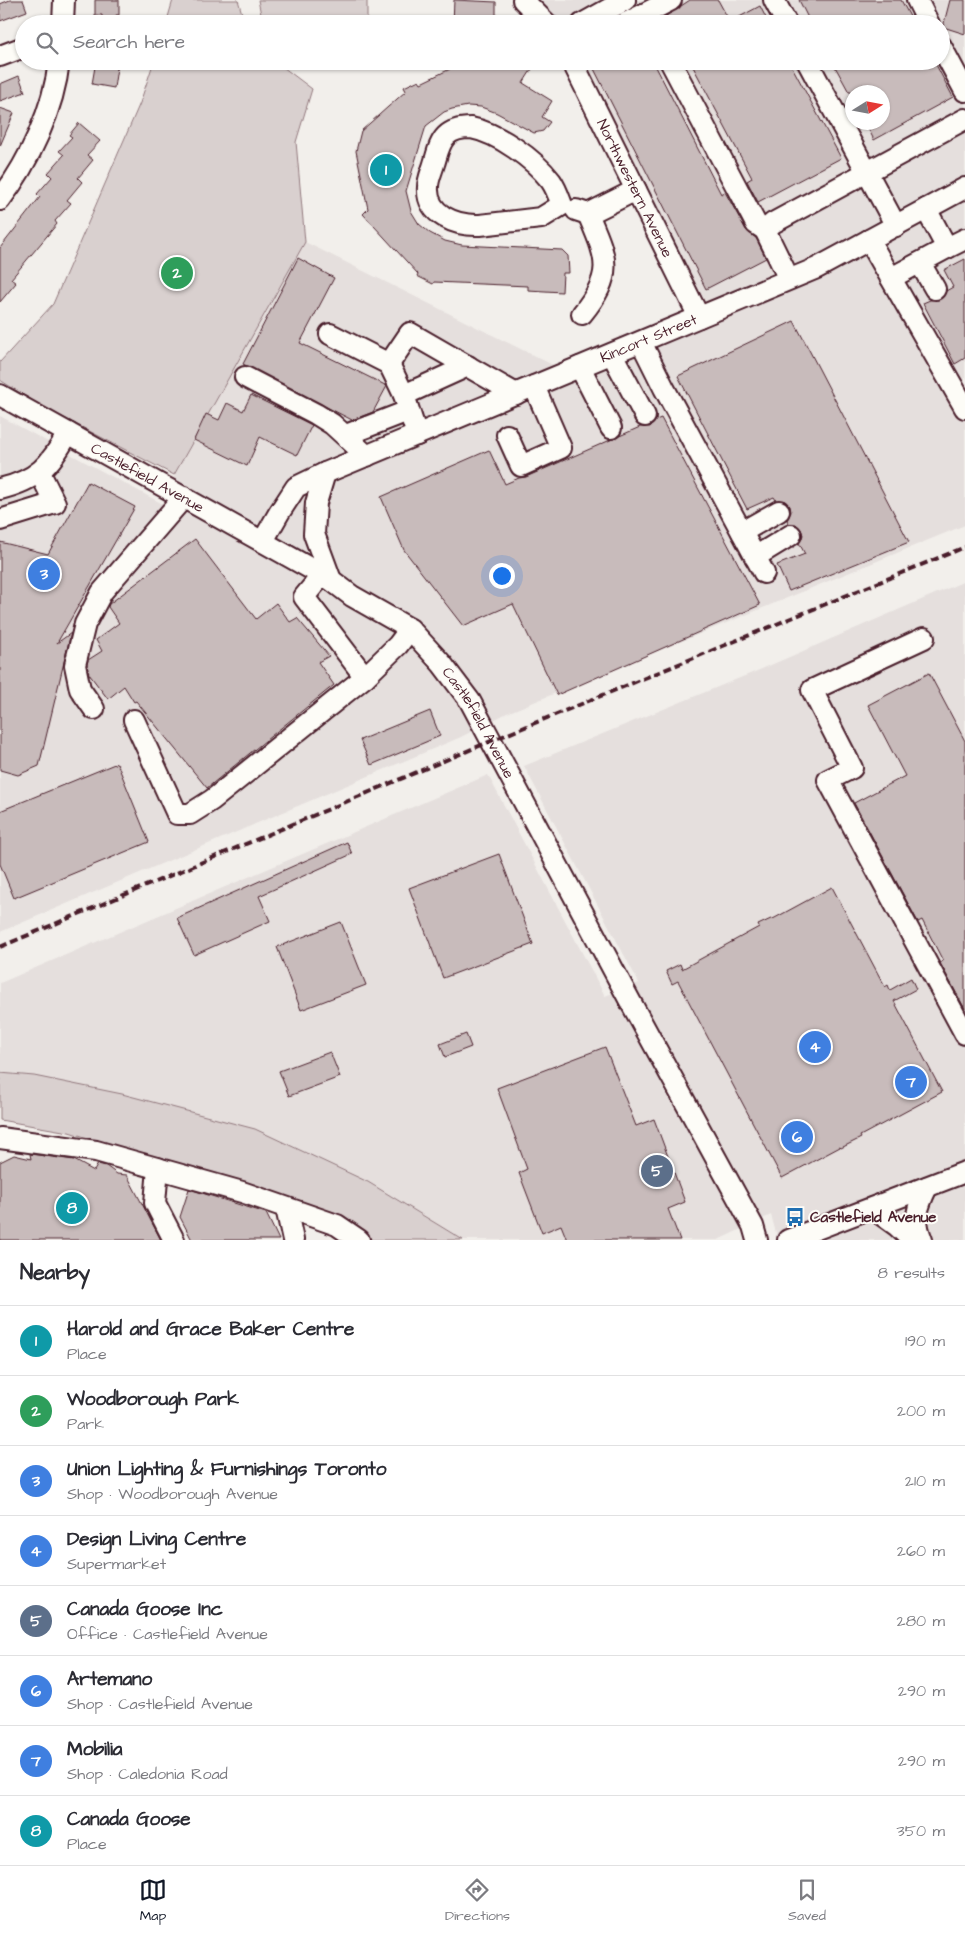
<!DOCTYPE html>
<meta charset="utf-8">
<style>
:root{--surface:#fff;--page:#f7f7f7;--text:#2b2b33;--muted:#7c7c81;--line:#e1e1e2;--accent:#111827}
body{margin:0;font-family:"Architects Daughter",sans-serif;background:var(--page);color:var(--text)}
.compass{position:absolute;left:845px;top:85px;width:45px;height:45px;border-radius:50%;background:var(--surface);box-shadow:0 1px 4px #0004;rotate:79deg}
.you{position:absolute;left:501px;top:575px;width:18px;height:18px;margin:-12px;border:4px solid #fff;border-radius:50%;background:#1a73e8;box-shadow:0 0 0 8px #1a73e833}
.badge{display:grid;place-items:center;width:32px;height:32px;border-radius:50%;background:var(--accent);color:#fff;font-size:16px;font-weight:700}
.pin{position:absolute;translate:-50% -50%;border:2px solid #fff;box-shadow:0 1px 5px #0006}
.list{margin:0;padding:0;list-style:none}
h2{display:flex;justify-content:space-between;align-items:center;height:65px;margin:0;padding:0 20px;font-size:21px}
h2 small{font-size:16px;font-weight:400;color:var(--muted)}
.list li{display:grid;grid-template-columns:32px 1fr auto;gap:15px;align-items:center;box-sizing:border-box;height:70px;padding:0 20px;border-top:1px solid var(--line)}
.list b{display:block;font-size:19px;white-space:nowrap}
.list p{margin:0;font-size:16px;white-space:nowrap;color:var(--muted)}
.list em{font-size:16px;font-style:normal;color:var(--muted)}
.icon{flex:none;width:28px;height:28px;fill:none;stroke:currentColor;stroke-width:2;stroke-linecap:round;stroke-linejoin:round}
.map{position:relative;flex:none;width:965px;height:1240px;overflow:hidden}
.search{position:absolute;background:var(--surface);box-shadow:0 1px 4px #0004;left:15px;right:15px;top:15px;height:55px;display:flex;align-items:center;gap:12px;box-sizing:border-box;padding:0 18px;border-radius:28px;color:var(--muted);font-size:19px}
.sheet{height:625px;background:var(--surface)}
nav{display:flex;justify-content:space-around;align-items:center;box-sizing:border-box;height:70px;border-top:1px solid var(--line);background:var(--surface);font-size:14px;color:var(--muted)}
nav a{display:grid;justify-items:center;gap:2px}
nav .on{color:var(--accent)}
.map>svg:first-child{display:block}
.built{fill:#e5dfdd;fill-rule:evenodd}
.green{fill:#d9d0cf;stroke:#92787d}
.building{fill:#c8bbbb;stroke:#4a1f2b}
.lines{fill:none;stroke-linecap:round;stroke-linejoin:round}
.minor-casing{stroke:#4a1f2b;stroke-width:24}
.minor{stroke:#fdfcf7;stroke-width:20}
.rail{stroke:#4a1f2b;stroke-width:4;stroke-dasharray:8 4;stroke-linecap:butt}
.labels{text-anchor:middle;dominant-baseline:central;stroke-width:4;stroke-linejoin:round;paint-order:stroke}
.street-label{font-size:15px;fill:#4a1f2b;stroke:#fdfcf7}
.poi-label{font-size:15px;font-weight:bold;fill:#4a1f2b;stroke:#fdfcf7;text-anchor:start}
</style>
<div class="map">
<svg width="965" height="1240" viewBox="0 0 965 1240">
<rect width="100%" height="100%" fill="#f2efeb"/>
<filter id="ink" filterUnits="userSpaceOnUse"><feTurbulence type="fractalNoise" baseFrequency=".02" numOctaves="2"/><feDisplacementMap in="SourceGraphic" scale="10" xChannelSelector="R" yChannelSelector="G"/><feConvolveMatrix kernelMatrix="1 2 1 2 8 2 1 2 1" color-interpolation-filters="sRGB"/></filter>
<g filter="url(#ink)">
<!-- built -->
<g class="built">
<path d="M536,0H965V525L507,713L461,737L0,932V416L172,509L174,475L305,242L581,379L713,324L706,303L581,61H941V24H558ZM852,92H882V122H852Z"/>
<path d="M965,581V1240H778L771,1215L718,1240H463L368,1182L34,1076L0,1073V983L488,775L605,996L639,983L524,766L757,671Z"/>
</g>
<!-- green -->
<g class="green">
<path d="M173,0H238L245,24H166Z"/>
<path d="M258,0H367V24H263Z"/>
<path d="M154,61H275L312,89L296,142L305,242L174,475L41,406L0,380V362L53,304L140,103Z"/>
<path d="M0,1073L34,1076L122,1094L255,1129L368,1182L463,1240H373L282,1198L69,1132L0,1120Z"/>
</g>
<!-- building -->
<g class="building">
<path d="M10,0H23L27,11L0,21V4Z"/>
<path d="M95,0H119V15H116V24H102V15H95Z"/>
<path d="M454,0L496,2V24H453Z"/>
<path d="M690,0H718L730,22L760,6L769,24H670L666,16Z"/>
<path d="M799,0H901L914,24H811Z"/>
<path d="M950,0H965V34L943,27Z"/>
<path d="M96,61H118L114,88L92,84Z"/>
<path d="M454,61H537L523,83L552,101L542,117L550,122L543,131L534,133L497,113L481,107L468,106L452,109L444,112L426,126L406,191L411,211L419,224L430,233L445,241L462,245L562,250L568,256L569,273H563L562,292L528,290V286L434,282L433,284L417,276L418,274L363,214L368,209L356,151L361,131L406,91L404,87L419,80L421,83L450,69Z"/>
<path d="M590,61H653L721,194L725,192L746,230L756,238L766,258L706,289Z"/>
<path d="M690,61H789L841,158L758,202L747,181L752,178Z"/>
<path d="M832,61H934L953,97L874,140L865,122H882V92H849Z"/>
<path d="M19,76L25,92L0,101V84Z"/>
<path d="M0,108L14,113L0,146Z"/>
<path d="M79,123L100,141L87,155L93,160L78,178L82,182L67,200L71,203L55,221L57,224L11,279L16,283L0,302V248L40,197L37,194L52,177L48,173L64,155L59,151L72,137L69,135Z"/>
<path d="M298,258L334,278L300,343L387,386L373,412L352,420L243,364Z"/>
<path d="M965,259V358L955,364L923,303L930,300L940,299L946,291L953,287L944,270Z"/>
<path d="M794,321L909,542L789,591L777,565L805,554L799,543L803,535L801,529L796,524H789L787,520L791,512L790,506L785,501L776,500L774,497L747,509L678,376Z"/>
<path d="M251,395L312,425L297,455L260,437L247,466L194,440L206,414L219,420L227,403L243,411Z"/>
<path d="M661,418L760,605L557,695L513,604L463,626L404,550L381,497L489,450L505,484L519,478L526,477L640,427H650L656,420Z"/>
<path d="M88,482L135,507L57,643L71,633L39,766L18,775L0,770V542L48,554Z"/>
<path d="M195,539L256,619L276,603L290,622L297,618L329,656L318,662L334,685L207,788L136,701L134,702L124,686L108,699L89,674L87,665L88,660L102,651L96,640L119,623L108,607L109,604Z"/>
<path d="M929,673L965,741V1009L940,963L943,961L922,920L918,922L854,803L905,776L868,705Z"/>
<path d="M430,711L440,736L371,765L360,740Z"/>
<path d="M117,763L149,842L14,898L0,864V811Z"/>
<path d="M347,842L352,854L259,896L270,921L194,955L177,918Z"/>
<path d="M499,854L533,944L443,978L409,888Z"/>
<path d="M832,887L885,987L888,985L890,990L911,978L916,989L894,1001L942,1092L860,1136L861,1138L841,1148L840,1147L782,1178L678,981L672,984L666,971L680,964L682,969L759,927L758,925L773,918V919Z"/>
<path d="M341,922L366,985L301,1010L277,947Z"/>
<path d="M466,1034L471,1047L445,1057L440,1044Z"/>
<path d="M605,1047L636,1126L654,1119L685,1202L668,1209L680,1240H567L561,1225L542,1233L519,1173L527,1169L497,1088Z"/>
<path d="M330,1052L340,1077L289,1096L279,1071Z"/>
<path d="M30,1154L74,1160L94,1171L98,1164L106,1166L117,1174L127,1175L161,1240H0V1162L14,1155L31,1159Z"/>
<path d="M189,1189L266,1213L279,1240H192L180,1217Z"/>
</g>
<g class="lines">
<!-- minor casing -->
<g class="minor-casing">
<g id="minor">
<path d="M523,0L547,24"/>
<path d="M774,0L787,24"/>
<path d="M917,0L929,24"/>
<path d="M63,24L64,0"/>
<path d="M582,24L625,0"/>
<path d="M624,24L644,14"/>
<path d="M650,24L644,14L671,0"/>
<path d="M941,46L965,91"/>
<path d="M0,56L24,47"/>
<path id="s1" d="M572,61L699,317"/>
<path d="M670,61L756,224L765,230"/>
<path d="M807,61L896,226"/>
<path d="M471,128C498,133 534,159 551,181C556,188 559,197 562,205L541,218L480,225C456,226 426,215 428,187C428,179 432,171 434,164C437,155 439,143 446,136C452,130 462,128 471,128Z"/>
<path d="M0,200C29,162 54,109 59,61"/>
<path d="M576,210L588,214L636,190"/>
<path d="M869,240L965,408"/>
<path d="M947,248L965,239"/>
<path d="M920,263L935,289"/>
<path d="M891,278L947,248L926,209"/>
<path d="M789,279L765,230L773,223L965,119"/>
<path d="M582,314C615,273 607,259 588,214"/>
<path d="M330,334L389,364L410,333L516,394"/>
<path d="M641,342L664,388L764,573"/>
<path d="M612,354L645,416"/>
<path d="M389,364L404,395L417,435"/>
<path d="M580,367L611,428"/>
<path d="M245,377L316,414L332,424L367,456"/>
<path id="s2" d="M0,395L331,580L352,596L410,629L442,664L470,701L630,1001L753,1226L757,1240"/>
<path d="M404,395L468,366"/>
<path d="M346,435L408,411"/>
<path d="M507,435L521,466L561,448L534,386"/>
<path d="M325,473L316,503L314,534L331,580"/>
<path d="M0,489C37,480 50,466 68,433"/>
<path d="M0,520L55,503L40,473"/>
<path d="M742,532L779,511"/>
<path id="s3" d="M263,541L279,513L296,487L325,473L817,268L965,188"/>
<path d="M755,557L791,535"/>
<path d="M322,575L304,597L365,677L398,645L410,629"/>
<path d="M924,638L812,690L852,768L828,780L965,1034"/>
<path d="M94,709L80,689L75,665L85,624L102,592L184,497"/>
<path d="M134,720L177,814H190L212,800L365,677"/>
<path d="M0,1138L96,1151L242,1192L337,1225L359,1240"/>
<path d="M158,1168L155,1203L174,1240"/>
<path d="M286,1208L293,1240"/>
<path d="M872,1208L897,1226L912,1240"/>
<path d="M788,1240L965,1172"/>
<path d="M922,1240C913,1218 917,1208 927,1187"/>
</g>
</g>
<!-- minor -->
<use href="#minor" class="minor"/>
<!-- rail -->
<path class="rail" d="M0,947L503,736L965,547"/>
</g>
</g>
<!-- icons -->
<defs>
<g id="bus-bare" transform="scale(1.5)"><path d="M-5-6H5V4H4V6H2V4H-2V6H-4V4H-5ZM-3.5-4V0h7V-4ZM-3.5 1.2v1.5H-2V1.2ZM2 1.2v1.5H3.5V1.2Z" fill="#1f6fb2" stroke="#fdfcf7" stroke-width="2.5" paint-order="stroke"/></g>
</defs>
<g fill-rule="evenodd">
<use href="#bus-bare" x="795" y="1217"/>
</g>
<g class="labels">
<!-- street labels -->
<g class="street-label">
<text stroke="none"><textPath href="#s1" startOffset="142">Northwestern Avenue</textPath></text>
<text stroke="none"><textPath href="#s3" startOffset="446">Kincort Street</textPath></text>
<text stroke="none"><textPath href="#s2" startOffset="169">Castlefield Avenue</textPath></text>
<text stroke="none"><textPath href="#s2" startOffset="589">Castlefield Avenue</textPath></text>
</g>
<!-- poi labels -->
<g class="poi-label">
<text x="810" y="1217">Castlefield Avenue</text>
</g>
</g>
</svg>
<svg class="compass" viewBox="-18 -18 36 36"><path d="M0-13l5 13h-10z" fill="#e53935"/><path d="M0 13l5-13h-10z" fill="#7c7c81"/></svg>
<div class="you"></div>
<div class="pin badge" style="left:386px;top:170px;background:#0f9aa8">1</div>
<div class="pin badge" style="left:177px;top:273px;background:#2e9e5b">2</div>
<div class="pin badge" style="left:44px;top:574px;background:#3f7fe0">3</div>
<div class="pin badge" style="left:815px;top:1047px;background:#3f7fe0">4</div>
<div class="pin badge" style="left:657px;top:1171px;background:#5c6f8a">5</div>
<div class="pin badge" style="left:797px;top:1137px;background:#3f7fe0">6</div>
<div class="pin badge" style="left:911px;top:1082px;background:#3f7fe0">7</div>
<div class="pin badge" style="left:72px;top:1208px;background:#0f9aa8">8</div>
<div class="search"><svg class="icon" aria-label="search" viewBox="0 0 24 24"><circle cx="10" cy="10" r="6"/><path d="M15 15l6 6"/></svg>Search here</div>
</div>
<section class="sheet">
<h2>Nearby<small>8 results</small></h2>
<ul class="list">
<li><span class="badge" style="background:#0f9aa8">1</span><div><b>Harold and Grace Baker Centre</b><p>Place</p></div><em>190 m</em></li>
<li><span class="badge" style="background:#2e9e5b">2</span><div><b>Woodborough Park</b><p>Park</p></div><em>200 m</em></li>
<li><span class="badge" style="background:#3f7fe0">3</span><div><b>Union Lighting &amp; Furnishings Toronto</b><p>Shop · Woodborough Avenue</p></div><em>210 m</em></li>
<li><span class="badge" style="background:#3f7fe0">4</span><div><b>Design Living Centre</b><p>Supermarket</p></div><em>260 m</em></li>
<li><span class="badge" style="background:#5c6f8a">5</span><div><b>Canada Goose Inc</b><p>Office · Castlefield Avenue</p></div><em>280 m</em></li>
<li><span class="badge" style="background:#3f7fe0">6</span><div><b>Artemano</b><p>Shop · Castlefield Avenue</p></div><em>290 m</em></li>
<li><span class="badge" style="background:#3f7fe0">7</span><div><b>Mobilia</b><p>Shop · Caledonia Road</p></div><em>290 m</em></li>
<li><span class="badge" style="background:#0f9aa8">8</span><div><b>Canada Goose</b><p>Place</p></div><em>350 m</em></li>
</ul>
</section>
<nav>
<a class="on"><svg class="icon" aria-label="map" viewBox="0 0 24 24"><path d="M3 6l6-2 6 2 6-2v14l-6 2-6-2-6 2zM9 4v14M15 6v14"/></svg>Map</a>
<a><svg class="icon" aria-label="directions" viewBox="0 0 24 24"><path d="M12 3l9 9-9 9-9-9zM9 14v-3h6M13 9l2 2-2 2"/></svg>Directions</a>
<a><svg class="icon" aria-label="saved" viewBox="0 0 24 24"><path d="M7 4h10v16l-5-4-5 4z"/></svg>Saved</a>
</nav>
